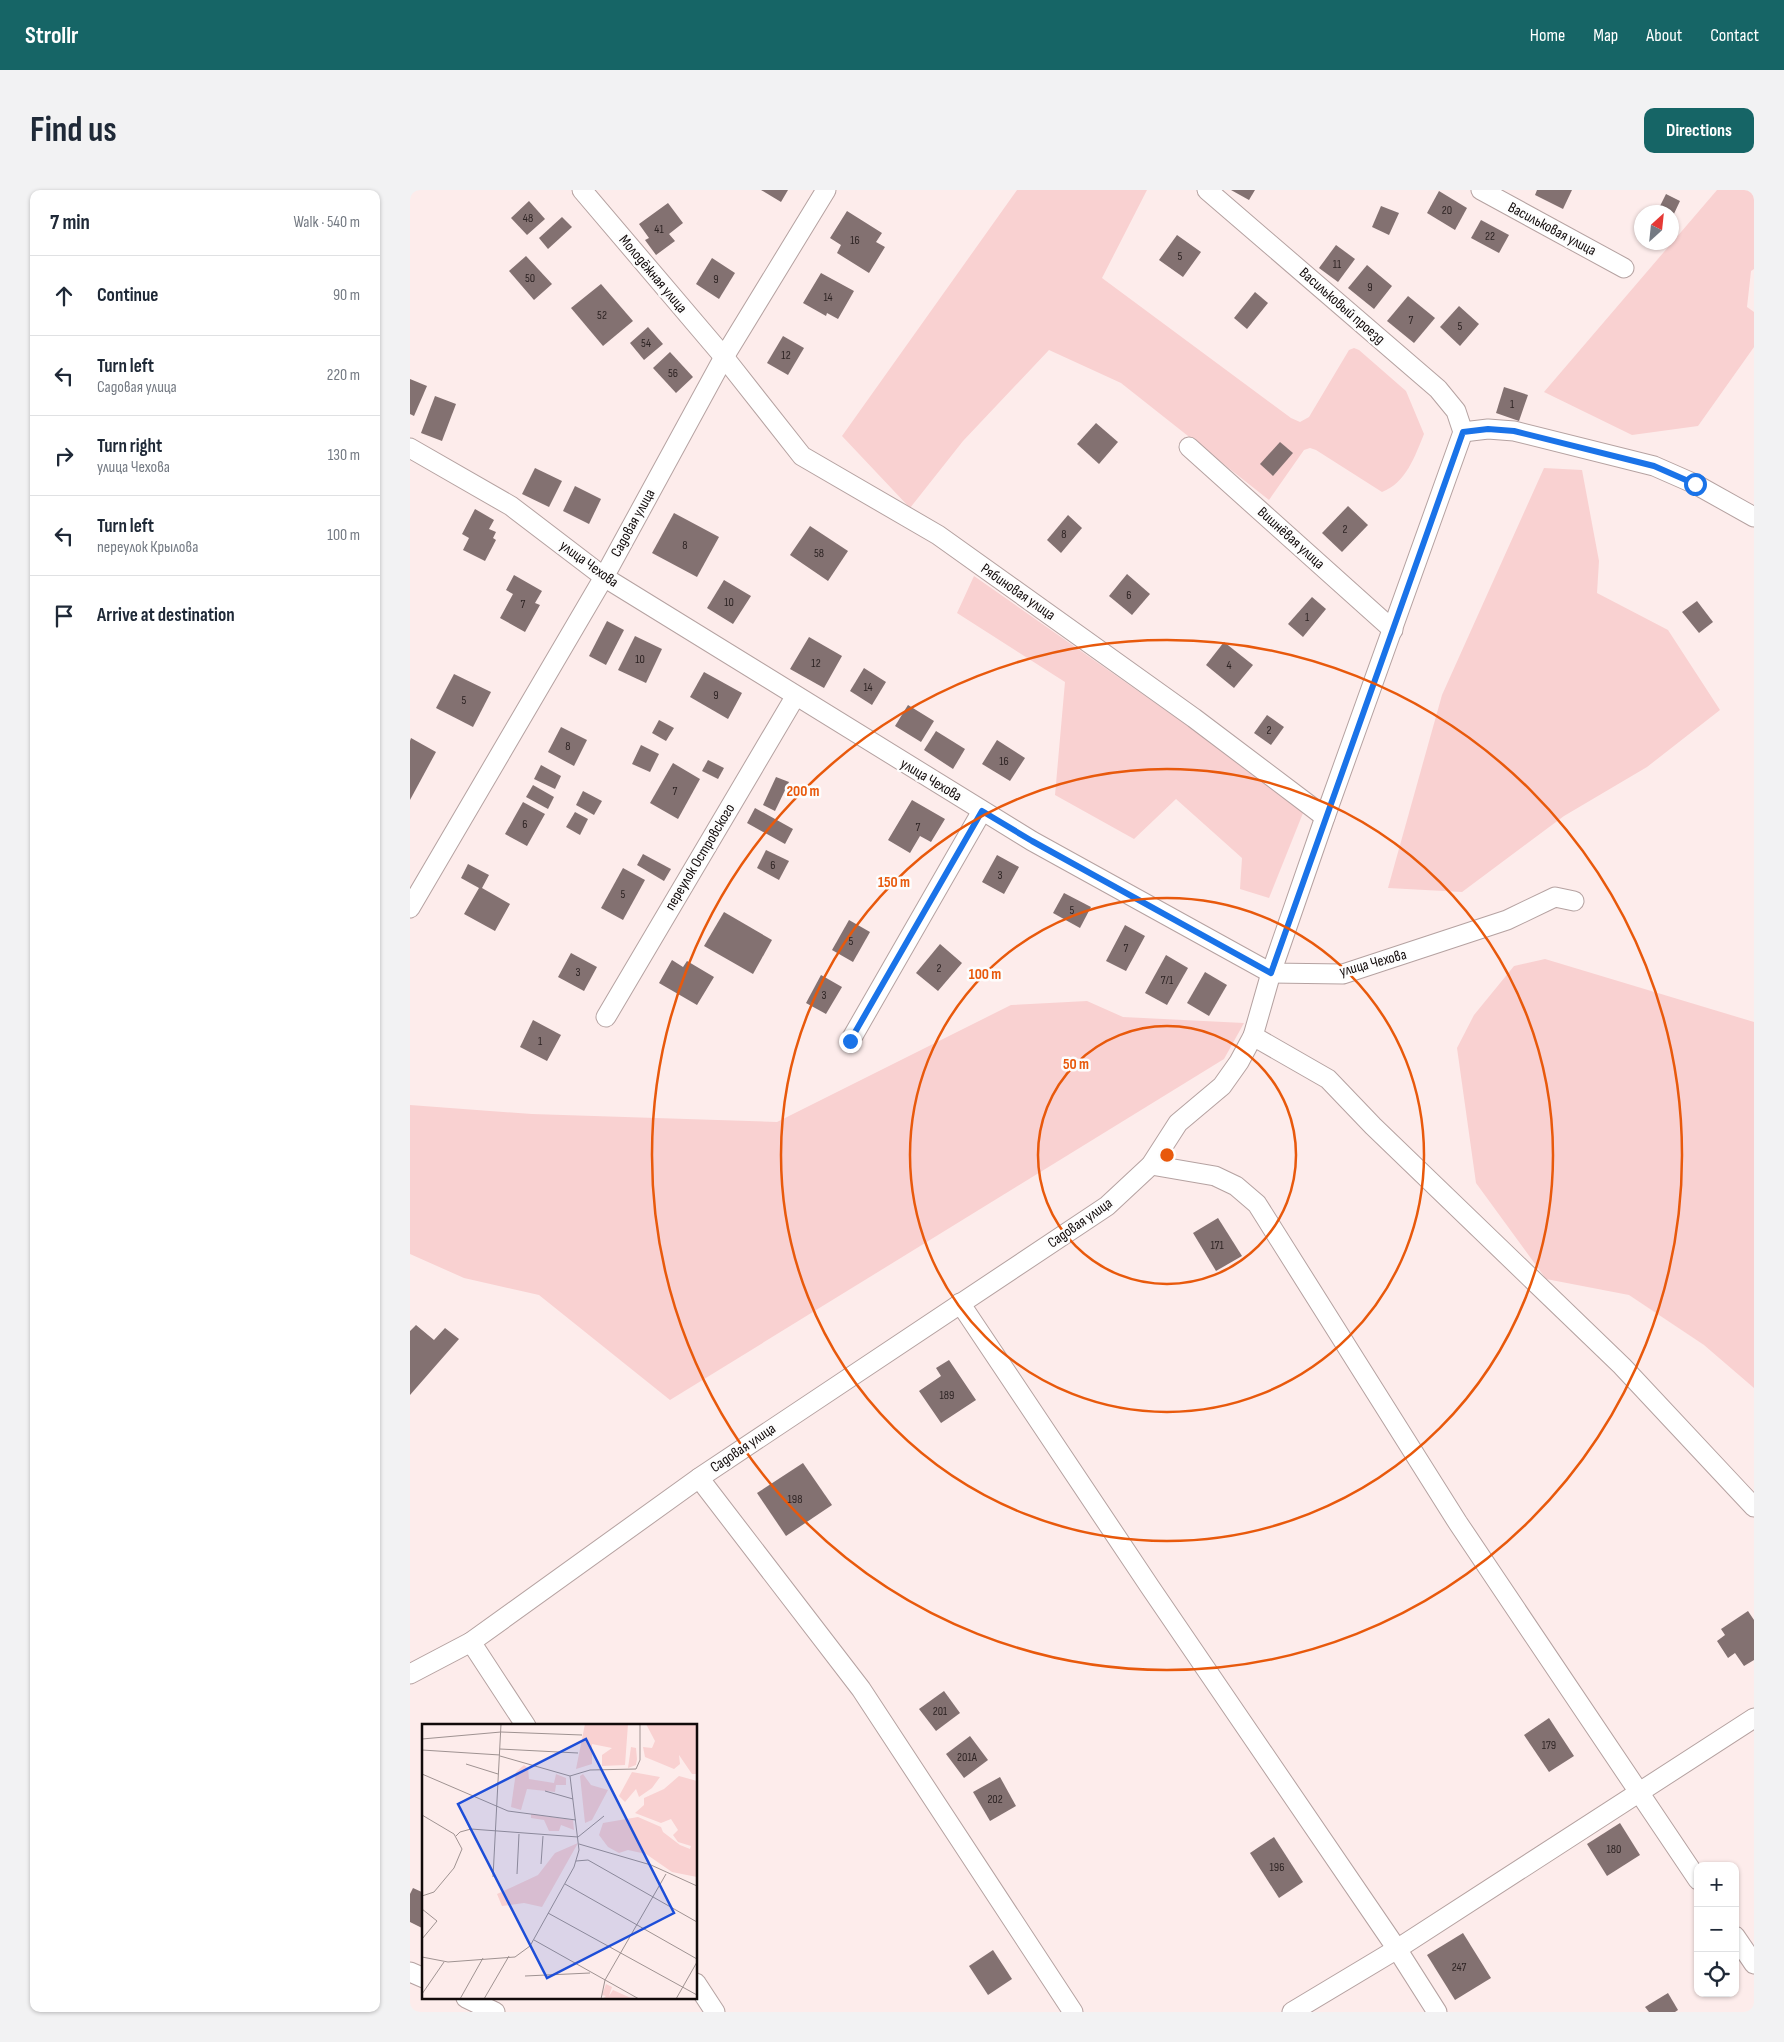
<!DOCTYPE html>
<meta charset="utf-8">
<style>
:root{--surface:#fff;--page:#f2f2f3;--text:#1f2937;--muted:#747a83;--line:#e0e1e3;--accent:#166566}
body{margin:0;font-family:"Sofia Sans Condensed",sans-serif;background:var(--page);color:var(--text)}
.controls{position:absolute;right:15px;bottom:15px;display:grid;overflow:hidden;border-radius:10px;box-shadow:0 1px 4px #0004}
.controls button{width:45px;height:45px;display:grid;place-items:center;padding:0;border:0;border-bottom:1px solid var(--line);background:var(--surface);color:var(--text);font:25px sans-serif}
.compass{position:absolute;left:1224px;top:15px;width:45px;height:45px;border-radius:50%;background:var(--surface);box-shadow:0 1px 4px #0004;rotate:27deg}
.stop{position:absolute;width:15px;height:15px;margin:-11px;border:4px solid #1a73e8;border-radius:50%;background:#fff}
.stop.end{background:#1a73e8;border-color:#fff;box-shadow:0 1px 5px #0008}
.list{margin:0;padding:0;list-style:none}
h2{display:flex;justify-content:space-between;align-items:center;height:65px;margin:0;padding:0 20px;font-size:21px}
h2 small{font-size:16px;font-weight:400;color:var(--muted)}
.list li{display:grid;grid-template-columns:32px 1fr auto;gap:15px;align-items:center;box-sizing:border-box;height:80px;padding:0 20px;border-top:1px solid var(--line)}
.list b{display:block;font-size:19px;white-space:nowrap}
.list p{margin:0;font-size:16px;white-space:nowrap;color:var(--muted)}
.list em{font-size:16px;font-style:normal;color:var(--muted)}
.icon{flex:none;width:28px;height:28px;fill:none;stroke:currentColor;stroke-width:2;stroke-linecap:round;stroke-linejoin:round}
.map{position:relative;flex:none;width:1344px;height:1822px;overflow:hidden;border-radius:10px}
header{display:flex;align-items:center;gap:30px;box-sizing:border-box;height:70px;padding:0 25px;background:var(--accent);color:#fff}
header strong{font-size:24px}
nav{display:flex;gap:28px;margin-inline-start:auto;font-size:18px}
.intro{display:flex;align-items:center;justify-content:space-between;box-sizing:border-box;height:120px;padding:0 30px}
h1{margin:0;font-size:35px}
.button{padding:12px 22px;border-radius:10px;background:var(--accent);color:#fff;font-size:18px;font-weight:700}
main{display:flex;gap:30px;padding:0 30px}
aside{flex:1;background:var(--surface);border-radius:10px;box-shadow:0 1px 4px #0004}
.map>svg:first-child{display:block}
.green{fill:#f9d1d1}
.building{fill:#837171}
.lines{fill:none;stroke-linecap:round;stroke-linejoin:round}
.minor-casing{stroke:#b5a2a1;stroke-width:21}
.minor{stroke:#fff;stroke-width:19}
.route{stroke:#1a73e8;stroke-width:6}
.ring{fill:none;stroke:#e8590c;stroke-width:2.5}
.labels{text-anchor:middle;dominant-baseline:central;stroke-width:5;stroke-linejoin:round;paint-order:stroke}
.number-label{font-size:12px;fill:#2e2424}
.street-label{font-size:15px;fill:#110a0a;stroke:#fdfdfd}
.inset-road{fill:none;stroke:#9f9291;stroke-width:1}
.view{fill:#1d4ed8;fill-opacity:0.15;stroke:#1d4ed8;stroke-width:2.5}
.inset-edge{fill:none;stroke:#110a0a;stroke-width:2.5}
.centre{fill:#e8590c;stroke:#fdfdfd;stroke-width:2.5}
.ring-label{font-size:15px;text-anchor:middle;font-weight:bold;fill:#e8590c;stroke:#fdfdfd;stroke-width:5;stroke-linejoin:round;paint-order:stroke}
</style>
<header>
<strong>Strollr</strong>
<nav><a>Home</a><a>Map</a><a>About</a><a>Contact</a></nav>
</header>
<div class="intro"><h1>Find us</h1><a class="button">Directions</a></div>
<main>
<aside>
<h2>7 min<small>Walk · 540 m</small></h2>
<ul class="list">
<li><svg class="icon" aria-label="ahead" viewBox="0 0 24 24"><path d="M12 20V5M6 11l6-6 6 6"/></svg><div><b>Continue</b></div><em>90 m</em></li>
<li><svg class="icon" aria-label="left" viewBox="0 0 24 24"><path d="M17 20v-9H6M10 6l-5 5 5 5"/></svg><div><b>Turn left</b><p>Садовая улица</p></div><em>220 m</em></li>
<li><svg class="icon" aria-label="right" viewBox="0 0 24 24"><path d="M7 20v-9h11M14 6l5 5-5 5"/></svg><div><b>Turn right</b><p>улица Чехова</p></div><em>130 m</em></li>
<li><svg class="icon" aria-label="left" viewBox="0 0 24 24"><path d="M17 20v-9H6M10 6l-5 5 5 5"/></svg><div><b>Turn left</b><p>переулок Крылова</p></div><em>100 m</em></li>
<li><svg class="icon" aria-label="arrive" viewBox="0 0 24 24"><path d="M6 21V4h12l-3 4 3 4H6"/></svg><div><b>Arrive at destination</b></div></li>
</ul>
</aside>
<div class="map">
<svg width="1344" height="1822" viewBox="0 0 1344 1822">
<rect width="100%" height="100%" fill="#fdeceb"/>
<!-- green -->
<g class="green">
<path d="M607,0H737L692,88L881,228L890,232L899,227L939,160L944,158L949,160L996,201L1014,244C1005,266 996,293 972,302L906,260L900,258L894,260L859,310L711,193L639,160L553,251L500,318L432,246Z"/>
<path d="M1307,0H1344V79L1341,81L1337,117L1344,122V157L1288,236L1222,245L1134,202Z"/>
<path d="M1134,278L1172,280L1189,371L1187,403L1258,440L1310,520L1237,577L1154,626L1052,702L978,698L1032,505Z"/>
<path d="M564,386L895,618L859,708L830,699L832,668L766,609L724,649L645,605L655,492L547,423Z"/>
<path d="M1135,769L1344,832V1198L1294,1155L1219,1105L1136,1089L1066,993L1047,858L1064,825L1104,776Z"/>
<path d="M677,811L713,827L834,833L814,869L260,1210L129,1105L54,1088L0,1064V915L122,924L367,932L601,815Z"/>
</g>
<!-- building -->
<g class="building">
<path d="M351,0H378L371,12Z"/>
<path d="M821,0H845L839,10Z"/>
<path d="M1127,0H1162L1153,19L1125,5Z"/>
<path d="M1029,1L1057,18L1045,40L1017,23Z"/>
<path d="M1256,4L1270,11L1262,28V22H1247Z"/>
<path d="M119,11L135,29L117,45L101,28Z"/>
<path d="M258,13L273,33L259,44L265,51L246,65L235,50L239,48L229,34Z"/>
<path d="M971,16L989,23L979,45L962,37Z"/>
<path d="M437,21L472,43L466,52L475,57L459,83L427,63L431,55L420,48Z"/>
<path d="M152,27L162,37L138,59L129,48Z"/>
<path d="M1071,30L1099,45L1089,63L1061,48Z"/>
<path d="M767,45L791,62L773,87L749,70Z"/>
<path d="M926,55L945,69L928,92L909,78Z"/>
<path d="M116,66L142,94L124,110L99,81Z"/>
<path d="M302,68L325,83L309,109L286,94Z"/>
<path d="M957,75L982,96L964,119L938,98Z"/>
<path d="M411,83L444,101L428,129L417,123L416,126L393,113Z"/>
<path d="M191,94L223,131L193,156L161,118Z"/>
<path d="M845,102L858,113L837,139L824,128Z"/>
<path d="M998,106L1025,128L1004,153L977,131Z"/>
<path d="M1049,116L1069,134L1050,156L1030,137Z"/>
<path d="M238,137L253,154L234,170L220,153Z"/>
<path d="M373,146L394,158L378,185L357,173Z"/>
<path d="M260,162L283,187L266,203L243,178Z"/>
<path d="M0,189L17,196L4,226L0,224Z"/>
<path d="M1094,197L1118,205L1109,231L1086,223Z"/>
<path d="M25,206L46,214L32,251L11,243Z"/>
<path d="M686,233L708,252L689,274L667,254Z"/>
<path d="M870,252L883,263L863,286L850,274Z"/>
<path d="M125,278L152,291L139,317L112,304Z"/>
<path d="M165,296L191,309L179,334L153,321Z"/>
<path d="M938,316L958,335L932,362L912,343Z"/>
<path d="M65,319L84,330L79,339L86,342L83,348L86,350L75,371L53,360L59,348L52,344Z"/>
<path d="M264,323L309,347L287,387L242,363Z"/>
<path d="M658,325L672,338L651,363L637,350Z"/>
<path d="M400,336L438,361L418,391L380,365Z"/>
<path d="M717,384L740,404L722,425L699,406Z"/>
<path d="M104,385L132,401L125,413L130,415L115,442L90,428L103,404L96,400Z"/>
<path d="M314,390L341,406L323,434L297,418Z"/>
<path d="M902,407L916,419L893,447L878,434Z"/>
<path d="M1287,411L1303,432L1289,443L1272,422Z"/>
<path d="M197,431L214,440L196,475L179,466Z"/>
<path d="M225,446L252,459L236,493L208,480Z"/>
<path d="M399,447L432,466L414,498L380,479Z"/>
<path d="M814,452L843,475L824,498L796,475Z"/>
<path d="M454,478L476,492L462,515L440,501Z"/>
<path d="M294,482L332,503L318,529L280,507Z"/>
<path d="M44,484L81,502L63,537L26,518Z"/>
<path d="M498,515L524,531L511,552L485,536Z"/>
<path d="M857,525L874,537L861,555L844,543Z"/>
<path d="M249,530L264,538L256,551L242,543Z"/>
<path d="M151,537L177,550L164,576L138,562Z"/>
<path d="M526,541L555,559L543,579L514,560Z"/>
<path d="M1,548L26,562L0,610V551Z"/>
<path d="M587,550L615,568L600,591L572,574Z"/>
<path d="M231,555L249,564L240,582L222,574Z"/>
<path d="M298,570L314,578L308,589L292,581Z"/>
<path d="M263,573L290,589L268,629L240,613Z"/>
<path d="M131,575L151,586L145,599L124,589Z"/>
<path d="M366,587L379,592L365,621L353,615Z"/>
<path d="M123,595L144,607L138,619L116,607Z"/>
<path d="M173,601L192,611L184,625L166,615Z"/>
<path d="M502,610L535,629L521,652L510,646L500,663L478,650Z"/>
<path d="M113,612L135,624L117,656L95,644Z"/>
<path d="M345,618L383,639L375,654L337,633Z"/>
<path d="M165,622L178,629L170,645L156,637Z"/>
<path d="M356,660L379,671L369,690L347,678Z"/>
<path d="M233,664L261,679L254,691L227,675Z"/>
<path d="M587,665L609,677L594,704L572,692Z"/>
<path d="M58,674L79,685L72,698L100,714L85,741L54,724L69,698L51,688Z"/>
<path d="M213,678L235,690L213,730L191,718Z"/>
<path d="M654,703L681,717L670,738L643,723Z"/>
<path d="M314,722L362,750L343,784L294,756Z"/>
<path d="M439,730L460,742L443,772L422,760Z"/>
<path d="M715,735L735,746L716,781L696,771Z"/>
<path d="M530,754L552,773L528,801L506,783Z"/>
<path d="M161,763L187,777L174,801L148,787Z"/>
<path d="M756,765L778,778L757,815L735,803Z"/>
<path d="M262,770L273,777L277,771L304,787L287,815L249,793Z"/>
<path d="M795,782L817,795L799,826L777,813Z"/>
<path d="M411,785L432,797L416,824L396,813Z"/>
<path d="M123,830L151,845L137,871L110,857Z"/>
<path d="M808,1028L832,1066L806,1081L783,1043Z"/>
<path d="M6,1135L24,1150L35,1138L49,1149L0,1205V1141Z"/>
<path d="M539,1170L566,1210L531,1233L509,1201L531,1186L526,1178Z"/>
<path d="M393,1273L422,1315L376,1346L347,1303Z"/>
<path d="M1338,1421L1344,1430V1470L1334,1476L1325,1463L1318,1468L1307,1451L1315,1445L1311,1439Z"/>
<path d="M534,1501L550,1523L526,1541L509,1519Z"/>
<path d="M1139,1528L1164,1566L1139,1582L1114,1545Z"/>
<path d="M560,1546L578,1570L554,1588L536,1564Z"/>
<path d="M590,1587L606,1616L580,1631L563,1602Z"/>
<path d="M1210,1633L1230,1665L1197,1686L1177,1654Z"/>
<path d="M864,1647L893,1692L869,1708L840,1663Z"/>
<path d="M3,1698L14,1703V1739L0,1732V1704Z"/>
<path d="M1053,1743L1081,1788L1045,1810L1017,1765Z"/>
<path d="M583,1760L602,1789L578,1805L559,1776Z"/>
<path d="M1258,1803L1268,1820L1265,1822H1239L1235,1817Z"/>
</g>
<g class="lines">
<!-- minor casing -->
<g class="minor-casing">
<g id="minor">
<path d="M172,0L314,167L392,266L528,345L784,528L915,627"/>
<path d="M797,0L1028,199L1046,221L1053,242"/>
<path d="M1071,0L1214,78"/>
<path d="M1053,242L1078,239L1104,241L1244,276L1285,294L1344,327"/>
<path d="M779,257L983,440"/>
<path d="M0,258L101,316L194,387L622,651L861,783L933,784L1097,730L1145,707L1164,711"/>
<path d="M0,718L194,387L314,167L416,0"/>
<path d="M196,827L385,507"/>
<path d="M843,846L918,889L963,936L1212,1176L1344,1317"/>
<path d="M440,851L572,621"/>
<path d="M741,975L805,986L826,996L847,1014L1048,1333L1288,1690"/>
<path d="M550,1113L740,1397L987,1759L1027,1822"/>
<path d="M289,1288L451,1499L663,1822"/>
<path d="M61,1452L116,1536"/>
<path d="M0,1484L61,1452L289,1288L697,1016L741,975L768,933L812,896L829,872L843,846L861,783L915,627L1053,242"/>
<path d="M1325,1746L1344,1774"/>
<path d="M0,1782L14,1788"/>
<path d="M286,1793L305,1822"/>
<path d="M56,1808L85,1822"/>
<path d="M882,1822L987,1759L1344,1528"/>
</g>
</g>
<!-- minor -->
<use href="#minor" class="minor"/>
</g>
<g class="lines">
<!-- route -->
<path class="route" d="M440,851L572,621L622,651L861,783L1053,242L1078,239L1104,241L1244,276L1285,294"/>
</g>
<!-- distance rings -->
<g class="ring">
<circle cx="757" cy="965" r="129"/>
<circle cx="757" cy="965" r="257"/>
<circle cx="757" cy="965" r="386"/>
<circle cx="757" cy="965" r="515"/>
</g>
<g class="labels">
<!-- number labels -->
<g class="number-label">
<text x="1037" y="20">20</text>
<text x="118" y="28">48</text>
<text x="249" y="39">41</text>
<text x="1080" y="46">22</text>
<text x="445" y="50">16</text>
<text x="770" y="66">5</text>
<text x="927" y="74">11</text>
<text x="120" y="88">50</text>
<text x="306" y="89">9</text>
<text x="960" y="97">9</text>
<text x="418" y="107">14</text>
<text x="192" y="125">52</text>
<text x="1001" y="130">7</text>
<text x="1050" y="136">5</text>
<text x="236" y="153">54</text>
<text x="376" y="165">12</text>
<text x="263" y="183">56</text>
<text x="1102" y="214">1</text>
<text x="935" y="339">2</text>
<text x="654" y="344">8</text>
<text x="275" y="355">8</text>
<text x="409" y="363">58</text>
<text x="719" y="405">6</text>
<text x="319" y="412">10</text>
<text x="113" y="414">7</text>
<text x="897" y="427">1</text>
<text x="230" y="469">10</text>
<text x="406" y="473">12</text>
<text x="819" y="475">4</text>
<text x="458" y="497">14</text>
<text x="306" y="505">9</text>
<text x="54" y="510">5</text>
<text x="859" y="540">2</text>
<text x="158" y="556">8</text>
<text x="594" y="571">16</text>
<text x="265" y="601">7</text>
<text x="115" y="634">6</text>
<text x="508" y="637">7</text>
<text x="363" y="675">6</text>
<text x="590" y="685">3</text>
<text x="213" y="704">5</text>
<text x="662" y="720">5</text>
<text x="441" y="751">5</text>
<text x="716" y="758">7</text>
<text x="529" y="778">2</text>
<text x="168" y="782">3</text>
<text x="757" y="790">7/1</text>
<text x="414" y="805">3</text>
<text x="130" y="851">1</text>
<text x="807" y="1055">171</text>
<text x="537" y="1205">189</text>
<text x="385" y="1309">198</text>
<text x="530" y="1521">201</text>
<text x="1139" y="1555">179</text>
<text x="557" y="1567">201А</text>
<text x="585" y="1609">202</text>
<text x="1204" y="1659">180</text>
<text x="867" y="1677">196</text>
<text x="1049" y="1777">247</text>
</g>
<!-- street labels -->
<g class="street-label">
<text transform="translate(1142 39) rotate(28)">Васильковая улица</text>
<text transform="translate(243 84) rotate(50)">Молодёжная улица</text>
<text transform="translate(932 116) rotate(41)">Васильковый проезд</text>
<text transform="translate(223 333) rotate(-61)">Садовая улица</text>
<text transform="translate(881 348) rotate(42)">Вишнёвая улица</text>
<text transform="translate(179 374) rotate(36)">улица Чехова</text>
<text transform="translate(608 402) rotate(35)">Рябиновая улица</text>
<text transform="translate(521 590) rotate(31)">улица Чехова</text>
<text transform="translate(290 667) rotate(-59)">переулок Островского</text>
<text transform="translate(963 773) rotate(-15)">улица Чехова</text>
<text transform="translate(670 1033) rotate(-35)">Садовая улица</text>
<text transform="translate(333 1258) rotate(-34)">Садовая улица</text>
</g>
</g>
<!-- overview -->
<g transform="translate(12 1534)">
<rect width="275" height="275" fill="#fdeceb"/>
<path d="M163,0H206L203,41L180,42V31L190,24L170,20V40L154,45ZM224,0H275V50H270L257,31L258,40L252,45L223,33L221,23L230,24L233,17ZM209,23L214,24L215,35L214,41L206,44ZM102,41L106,44L107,55L132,59L134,50L144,54V61H134L133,68L105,65L99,86L89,83L94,48ZM210,48L238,53L230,64L217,73L214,65L203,78L197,72ZM161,50L169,61L186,66L170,96L163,99L158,52ZM257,52L275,57V153L250,148L224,130L206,126L197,129L186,123L177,111L181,99L216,93L239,103L241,108L258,121L268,125L269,122L256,118L251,111L256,106L249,95L239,99L213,89L222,81V74L242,65ZM109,90L151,96L152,106L139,101L137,107H127L122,96L109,94ZM156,119L120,183L102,179L80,182L75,170L116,151L133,129ZM184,260L190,263L187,272L191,266L211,275H180L184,272L180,271Z" fill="#f9d1d1"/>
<path class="inset-road" d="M0,15L79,8L160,11M78,25L156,29M0,26L78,31M78,32L148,52M44,40L76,50M0,50L86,87L154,96M148,52L168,46L214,45L218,36V0M123,67L151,75M0,91L32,110L40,125L32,144L12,168L0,172M34,112L38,108L49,105L156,113L182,92M157,120L229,141L275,162M154,137L166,136L275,198M119,140L121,112M95,150L97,110M71,153L79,0M143,160L275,235M0,185L15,197L0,215M126,189L275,271M112,216L217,275M0,233L26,238L93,233L108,222L152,143L157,126L148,52M103,252L168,249M0,270L22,238M38,275L61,234M62,275L87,232M179,275L183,256L244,150M254,275L275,238"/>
<path class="view" d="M164,15L252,189L125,254L36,80Z"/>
<rect width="275" height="275" class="inset-edge"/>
</g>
<circle cx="757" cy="965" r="8" class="centre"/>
<g class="ring-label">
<text x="393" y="606">200 m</text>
<text x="484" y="697">150 m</text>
<text x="575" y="789">100 m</text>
<text x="666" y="879">50 m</text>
</g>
</svg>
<div class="controls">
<button>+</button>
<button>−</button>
<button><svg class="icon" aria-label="locate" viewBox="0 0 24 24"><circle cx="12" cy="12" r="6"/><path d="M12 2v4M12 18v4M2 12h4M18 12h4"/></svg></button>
</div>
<svg class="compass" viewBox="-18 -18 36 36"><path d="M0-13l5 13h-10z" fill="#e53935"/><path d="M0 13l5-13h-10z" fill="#747a83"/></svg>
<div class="stop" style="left:1285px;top:294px"></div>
<div class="stop end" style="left:440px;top:851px"></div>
</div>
</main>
